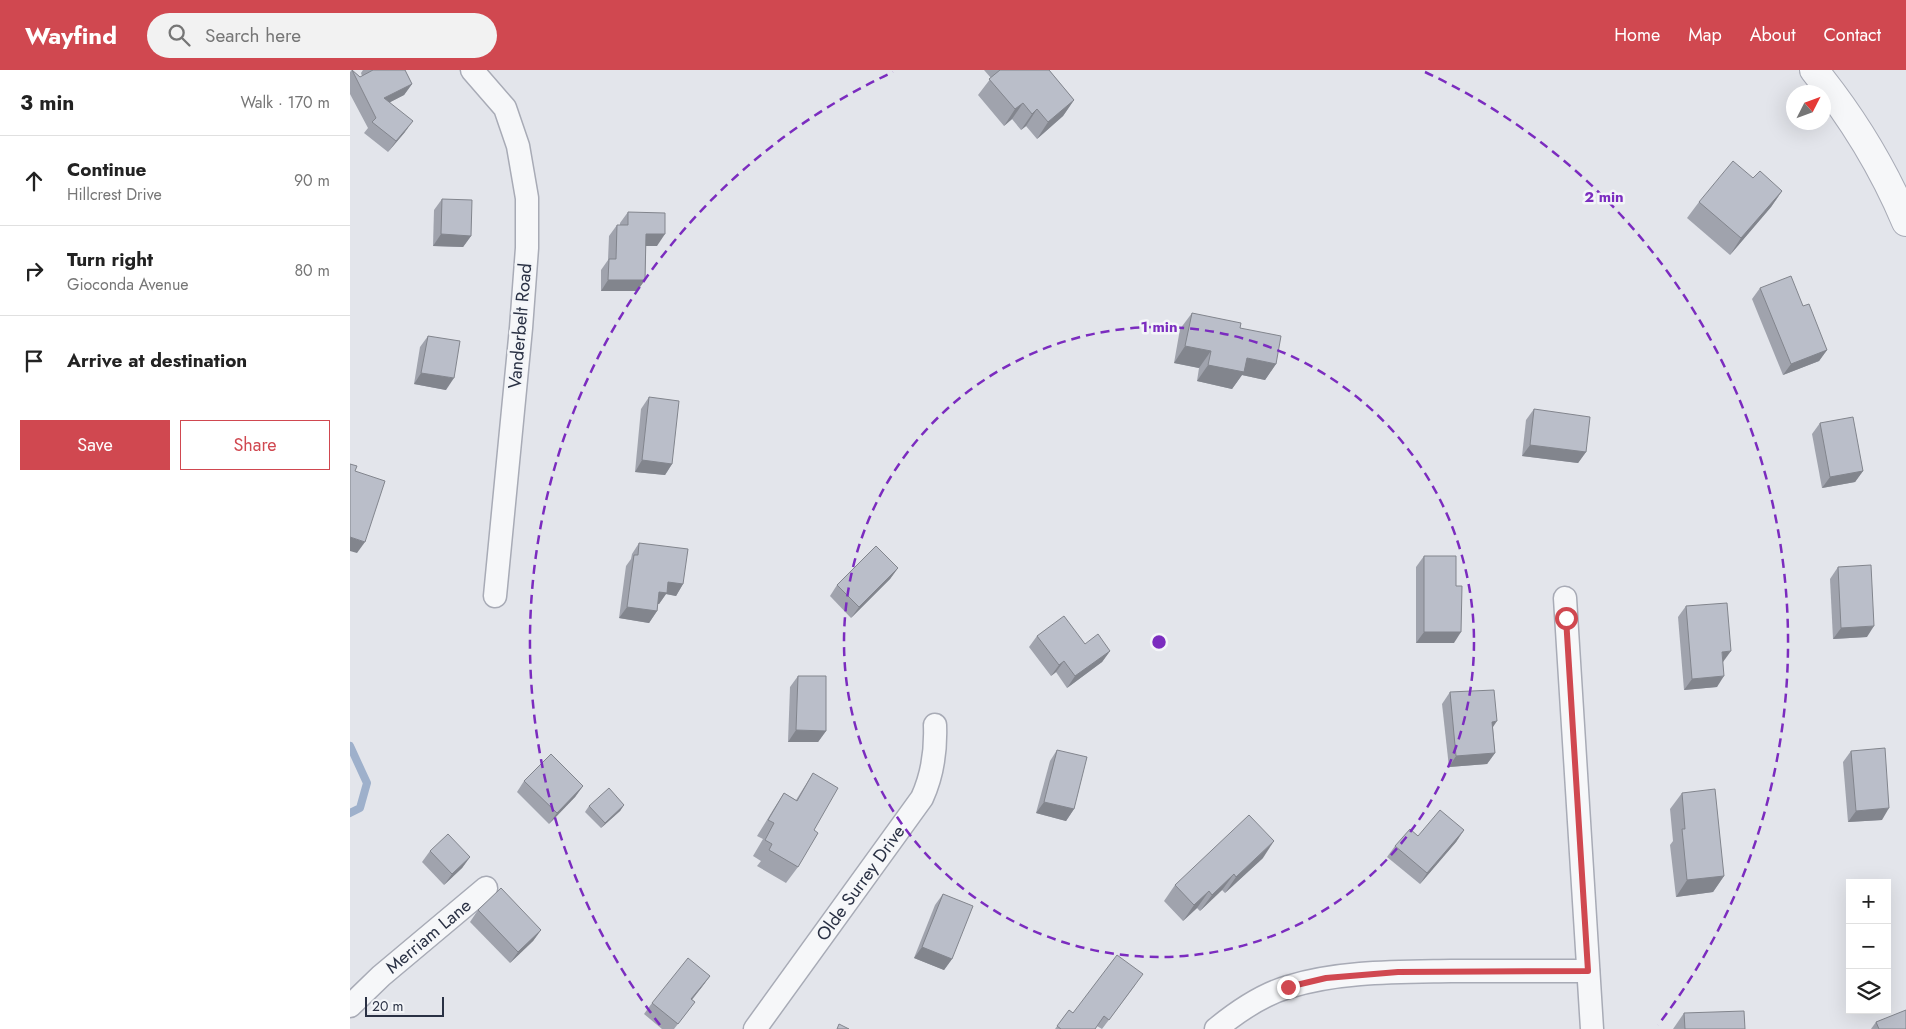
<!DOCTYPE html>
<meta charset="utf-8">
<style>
:root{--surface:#fff;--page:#f2f2f2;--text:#222;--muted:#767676;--line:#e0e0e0;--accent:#d04850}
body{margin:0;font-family:Jost,sans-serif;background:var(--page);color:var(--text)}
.controls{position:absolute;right:15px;bottom:15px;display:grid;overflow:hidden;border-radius:0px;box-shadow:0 5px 20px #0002}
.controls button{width:45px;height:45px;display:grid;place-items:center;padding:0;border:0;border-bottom:1px solid var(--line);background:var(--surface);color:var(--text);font:25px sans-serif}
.compass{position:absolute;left:1436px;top:15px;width:45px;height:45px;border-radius:50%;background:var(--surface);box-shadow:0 5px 20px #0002;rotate:48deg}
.scale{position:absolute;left:15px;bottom:12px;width:79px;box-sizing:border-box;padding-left:5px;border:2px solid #2a3144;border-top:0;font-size:14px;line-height:18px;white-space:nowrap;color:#2a3144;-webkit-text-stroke:4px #f3f5f8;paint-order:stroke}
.stop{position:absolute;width:15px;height:15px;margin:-11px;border:4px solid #d04850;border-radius:50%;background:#fff}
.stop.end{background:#d04850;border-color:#fff;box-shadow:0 1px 5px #0008}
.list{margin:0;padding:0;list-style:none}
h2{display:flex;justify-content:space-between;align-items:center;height:65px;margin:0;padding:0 20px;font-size:21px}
h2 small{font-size:16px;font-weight:400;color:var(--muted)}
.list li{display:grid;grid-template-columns:32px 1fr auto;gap:15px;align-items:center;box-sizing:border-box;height:90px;padding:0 20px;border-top:1px solid var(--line)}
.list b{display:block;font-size:19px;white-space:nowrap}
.list p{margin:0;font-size:16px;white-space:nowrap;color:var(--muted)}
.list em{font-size:16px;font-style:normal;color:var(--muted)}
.actions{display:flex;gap:10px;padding:15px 20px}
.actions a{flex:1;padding:11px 0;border:1px solid var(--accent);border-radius:0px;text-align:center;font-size:18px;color:var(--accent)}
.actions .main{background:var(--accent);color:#fff}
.icon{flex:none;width:28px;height:28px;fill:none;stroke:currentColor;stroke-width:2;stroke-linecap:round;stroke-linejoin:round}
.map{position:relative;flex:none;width:1556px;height:959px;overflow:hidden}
header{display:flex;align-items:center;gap:30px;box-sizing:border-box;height:70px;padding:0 25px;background:var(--accent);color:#fff}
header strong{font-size:24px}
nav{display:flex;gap:28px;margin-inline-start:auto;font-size:18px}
.search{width:350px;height:45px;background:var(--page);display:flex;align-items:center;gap:12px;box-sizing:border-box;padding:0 18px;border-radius:28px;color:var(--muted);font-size:19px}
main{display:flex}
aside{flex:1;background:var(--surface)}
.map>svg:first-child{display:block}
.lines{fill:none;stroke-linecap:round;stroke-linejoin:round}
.stream{stroke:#9eb0cb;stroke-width:8}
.minor-casing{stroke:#a8abb6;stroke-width:25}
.tertiary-casing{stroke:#a8abb6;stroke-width:30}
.minor{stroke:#f6f7f9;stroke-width:22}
.tertiary{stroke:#f6f7f9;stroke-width:28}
.wall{fill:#a0a3ad}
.shaded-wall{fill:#82858d}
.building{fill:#babec9;stroke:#82858d}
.route{stroke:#d04850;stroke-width:6}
.ring{fill:none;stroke:#7b2cbf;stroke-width:2.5;stroke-dasharray:9 6}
.labels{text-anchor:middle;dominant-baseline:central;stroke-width:5;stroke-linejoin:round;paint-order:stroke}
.street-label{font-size:18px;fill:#2a3144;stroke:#f3f5f8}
.centre{fill:#7b2cbf;stroke:#f3f5f8;stroke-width:2.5}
.ring-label{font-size:15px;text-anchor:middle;font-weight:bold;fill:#7b2cbf;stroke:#f3f5f8;stroke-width:5;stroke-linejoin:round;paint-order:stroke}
</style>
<header>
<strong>Wayfind</strong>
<div class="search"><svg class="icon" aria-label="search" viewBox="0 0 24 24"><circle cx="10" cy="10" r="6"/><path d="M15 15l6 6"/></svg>Search here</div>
<nav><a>Home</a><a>Map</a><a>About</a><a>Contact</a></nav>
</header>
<main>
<aside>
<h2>3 min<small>Walk · 170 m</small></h2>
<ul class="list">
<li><svg class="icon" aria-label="ahead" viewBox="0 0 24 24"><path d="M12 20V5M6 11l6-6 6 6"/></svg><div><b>Continue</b><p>Hillcrest Drive</p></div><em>90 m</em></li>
<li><svg class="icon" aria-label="right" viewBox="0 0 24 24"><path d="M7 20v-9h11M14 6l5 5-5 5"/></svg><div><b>Turn right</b><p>Gioconda Avenue</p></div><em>80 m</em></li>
<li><svg class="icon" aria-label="arrive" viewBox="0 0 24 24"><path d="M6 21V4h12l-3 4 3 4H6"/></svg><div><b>Arrive at destination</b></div></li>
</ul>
<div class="actions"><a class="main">Save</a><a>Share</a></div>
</aside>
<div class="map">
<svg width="1556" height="959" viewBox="0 0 1556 959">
<rect width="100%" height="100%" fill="#e3e5eb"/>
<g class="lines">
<!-- stream -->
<path class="stream" d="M0,676L17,713L10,738L0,743"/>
<!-- minor casing -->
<g class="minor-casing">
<g id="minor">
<path d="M122,0L155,38L168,76L177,128V178L171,258L145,526"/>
<path d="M1215,528L1242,959"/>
<path id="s1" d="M0,936L31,906L136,818"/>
<path id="s2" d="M405,959L572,728C583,704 586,681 585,655"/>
<path d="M866,959C888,941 911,925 938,917C990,901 1047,902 1101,901C1146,901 1192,901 1238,901"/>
</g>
</g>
<!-- tertiary casing -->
<g class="tertiary-casing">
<path id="tertiary" d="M1464,0C1503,48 1532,95 1556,152"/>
</g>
<!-- minor -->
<use href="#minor" class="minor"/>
<!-- tertiary -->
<use href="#tertiary" class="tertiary"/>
</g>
<!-- wall -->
<g class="wall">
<path d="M2,0L10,7L12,6L11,3L13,0H55L62,14L54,25L40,32L55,62L38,82L14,63L18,58L0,24V2Z"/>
<path d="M634,0H699L724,30L713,46L687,69L676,56L671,60L662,49L654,56L628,25L641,8Z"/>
<path d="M1403,108L1432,121L1421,137L1380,185L1337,148L1349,132Z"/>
<path d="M92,129L121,166L113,177L83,176L84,140Z"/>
<path d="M278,142L307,176H296L295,210L287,221H251V200L258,190L259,166L267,155H270V153Z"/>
<path d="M1410,218L1453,236L1477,280L1469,291L1433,305L1402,229Z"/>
<path d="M842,243L890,258L926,294L915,310L892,305L882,319L847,311L849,298L824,293L830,259Z"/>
<path d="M78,266L96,320L64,314L70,277Z"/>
<path d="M299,327L322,394L315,405L285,402L291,339Z"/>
<path d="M1184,339L1236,382L1228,393L1172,386L1176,350Z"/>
<path d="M1470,353L1513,401L1505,412L1472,418L1462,364Z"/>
<path d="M289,473L333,514L326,526L316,524L309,534H308L307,541L299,553L269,548L276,496L281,489L282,484Z"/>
<path d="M1074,486L1104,573H1066V497Z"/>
<path d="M1488,497L1517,567L1483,569L1480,509Z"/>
<path d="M548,498L540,509L501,548L480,526L487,515Z"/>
<path d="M1336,536L1373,592L1367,617L1334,620L1328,547Z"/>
<path d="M687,566L735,574L760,581L752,592L717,618L706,602L701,606L679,577Z"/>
<path d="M448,606L476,661L468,672H438L440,617Z"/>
<path d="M1100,622L1143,658L1145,683L1137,694L1099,697L1092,634Z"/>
<path d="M707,680L724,739L716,751L686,743L700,691Z"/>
<path d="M1501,681L1532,750L1498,752L1493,692Z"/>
<path d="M463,703L464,760L448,797L436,813L407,796L411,791L403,786L413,769L407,766L423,740L434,723L446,730Z"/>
<path d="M174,711L233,716L225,727L199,754L167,722Z"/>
<path d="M1332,723L1374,806L1363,822L1326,827L1320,775L1323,771L1320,739Z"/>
<path d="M274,735L270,741L251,758L235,742L239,736Z"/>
<path d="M1114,760L1106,772L1070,814L1037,787L1045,776L1068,766Z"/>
<path d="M80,781L120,787L112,798L94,815L72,792Z"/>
<path d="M913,788L875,823L872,820L850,841L847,838L833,851L814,831L825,815Z"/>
<path d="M593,824L602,889L594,900L564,888L585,835Z"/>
<path d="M128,840L191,860L183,871L160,893L120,852Z"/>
<path d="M360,906L342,930L345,932L324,959H312L294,944L302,933Z"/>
<path d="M786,914L752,959L747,956L745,959H705L719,940L723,943Z"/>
<path d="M1334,943L1395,959H1323Z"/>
<path d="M1526,952L1556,959H1521Z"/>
</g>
<!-- shaded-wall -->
<g class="shaded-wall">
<path d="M62,14L54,25L27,39L34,28Z"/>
<path d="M724,30L713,46L687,69L698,52Z"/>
<path d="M673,33L662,49L654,56L665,39Z"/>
<path d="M687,39L676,56L671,60L682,44Z"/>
<path d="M63,51L55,62L38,82L46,71Z"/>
<path d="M1432,121L1421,137L1380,185L1391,168Z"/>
<path d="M91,164L121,166L113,177L83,176Z"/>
<path d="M296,164H315L307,176H288Z"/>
<path d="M258,210H295L287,221H251Z"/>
<path d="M835,276L861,281L849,298L824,293Z"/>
<path d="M1477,280L1469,291L1433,305L1441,294Z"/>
<path d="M897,288L926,294L915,310L892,305L882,319L847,311L858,295Z"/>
<path d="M71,303L104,308L96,320L64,314Z"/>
<path d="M1180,375L1236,382L1228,393L1172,386Z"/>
<path d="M292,390L322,394L315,405L285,402Z"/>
<path d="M1513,401L1505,412L1472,418L1480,407Z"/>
<path d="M0,467L15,472L7,483L0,481Z"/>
<path d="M548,498L540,509L501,548L509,537Z"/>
<path d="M318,512L333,514L326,526L316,524L309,534L301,533L309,522Z"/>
<path d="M277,537L307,541L299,553L269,548Z"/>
<path d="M1524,556L1517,567L1483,569L1491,558Z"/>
<path d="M1074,562H1111L1104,573H1066Z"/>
<path d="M760,581L752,592L717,618L725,606Z"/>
<path d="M1381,581L1373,592L1372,582Z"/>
<path d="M714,591L706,602L701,606L709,595Z"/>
<path d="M1374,606L1367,617L1334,620L1342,609Z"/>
<path d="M1147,651L1139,663L1142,652Z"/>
<path d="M446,660L476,661L468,672H438Z"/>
<path d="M1145,683L1137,694L1099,697L1106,686Z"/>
<path d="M233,716L225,727L199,754L207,743Z"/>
<path d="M694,732L724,739L716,751L686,743Z"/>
<path d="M274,735L270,741L251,758L255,753Z"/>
<path d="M1539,738L1532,750L1498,752L1506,741Z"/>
<path d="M1114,760L1106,772L1070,814L1077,803Z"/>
<path d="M924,771L913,788L875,823L886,807Z"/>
<path d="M120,787L112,798L94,815L102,804Z"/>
<path d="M884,804L872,820L850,841L862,825Z"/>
<path d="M1374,806L1363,822L1326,827L1337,810Z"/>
<path d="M859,821L847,838L833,851L844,835Z"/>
<path d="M191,860L183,871L160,893L168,882Z"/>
<path d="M572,877L602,889L594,900L564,888Z"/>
<path d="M360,906L352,917L333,940L341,929Z"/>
</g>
<!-- building -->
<g class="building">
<path d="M2,0L10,7L23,0H55L62,14L34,28L63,51L46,71L22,52L26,48Z"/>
<path d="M650,0H699L724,30L698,52L687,39L682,44L673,33L665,39L639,9Z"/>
<path d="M1383,91L1403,108L1410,101L1432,121L1391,168L1349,132Z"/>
<path d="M92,129L122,130L121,166L91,164Z"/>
<path d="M278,142L315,143V164H296L295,210H258L259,189H266L267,155H278Z"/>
<path d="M1441,206L1453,236L1459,234L1477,280L1441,294L1410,218Z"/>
<path d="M842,243L891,253L890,258L931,266L926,294L897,288L894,302L858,295L861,281L835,276Z"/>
<path d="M78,266L110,271L104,308L71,303Z"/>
<path d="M299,327L329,331L322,394L292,390Z"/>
<path d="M1184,339L1240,347L1236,382L1180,375Z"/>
<path d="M1503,347L1513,401L1480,407L1470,353Z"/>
<path d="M0,394L7,396L5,401L35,411L15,472L0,467Z"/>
<path d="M289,473L338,479L333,514L318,512L317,523L309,522L307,541L277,537L284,485H288Z"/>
<path d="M526,476L548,498L509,537L487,515Z"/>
<path d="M1074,486H1106V516H1112L1111,562H1074Z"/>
<path d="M1521,495L1524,556L1491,558L1488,497Z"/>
<path d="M1377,533L1381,581L1372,582L1374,606L1342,609L1336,536Z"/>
<path d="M714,546L735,574L748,564L760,581L725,606L714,591L709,595L687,566Z"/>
<path d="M448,606H476V661L446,660Z"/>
<path d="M1144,620L1147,651L1142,652L1145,683L1106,686L1100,622Z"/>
<path d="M1535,678L1539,738L1506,741L1501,681Z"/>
<path d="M707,680L737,687L724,739L694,732Z"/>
<path d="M201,684L233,716L207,743L174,711Z"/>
<path d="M463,703L488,718L464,760L468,763L448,797L419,780L422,774L415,770L424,753L418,750L434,723L447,731Z"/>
<path d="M259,718L274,735L255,753L239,736Z"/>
<path d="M1365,719L1374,806L1337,810L1332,759H1335L1332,723Z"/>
<path d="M1090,740L1114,760L1077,803L1045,776L1060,759L1068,766Z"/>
<path d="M899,745L924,771L886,807L884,804L862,825L859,821L844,835L825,815Z"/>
<path d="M98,764L120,787L102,804L80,781Z"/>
<path d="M151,818L191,860L168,882L128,840Z"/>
<path d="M593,824L623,836L602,889L572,877Z"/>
<path d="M767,885L793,904L759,950L754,946L745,959H711L707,956L719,940L723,943Z"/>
<path d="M338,888L360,906L341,929L345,932L328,954L302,933Z"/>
<path d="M1556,940V959H1529L1526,952Z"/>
<path d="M1394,941L1395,959H1335L1334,943Z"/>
<path d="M489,954L499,959H487Z"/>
</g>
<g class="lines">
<!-- route -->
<path class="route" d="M938,917L976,908L1048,902L1238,901L1216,548"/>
</g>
<!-- distance rings -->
<g class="ring">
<circle cx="809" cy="572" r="315"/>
<path d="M310 955A629 629 0 0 1 543 2M1075 2A629 629 0 0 1 1308 955"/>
</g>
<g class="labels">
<!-- street labels -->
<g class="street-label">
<text transform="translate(170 256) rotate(-85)">Vanderbelt Road</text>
<text stroke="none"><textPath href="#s2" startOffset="180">Olde Surrey Drive</textPath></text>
<text stroke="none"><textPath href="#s1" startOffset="105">Merriam Lane</textPath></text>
</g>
</g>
<circle cx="809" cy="572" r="8" class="centre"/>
<g class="ring-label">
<text x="1254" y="132">2 min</text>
<text x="809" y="262">1 min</text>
</g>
</svg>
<div class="controls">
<button>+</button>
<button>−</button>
<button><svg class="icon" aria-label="layers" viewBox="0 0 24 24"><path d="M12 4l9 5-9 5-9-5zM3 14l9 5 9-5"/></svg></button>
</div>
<svg class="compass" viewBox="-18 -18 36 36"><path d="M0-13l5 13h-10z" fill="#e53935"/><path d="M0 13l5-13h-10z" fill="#767676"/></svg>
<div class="scale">20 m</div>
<div class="stop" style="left:1216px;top:548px"></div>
<div class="stop end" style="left:938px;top:917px"></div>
</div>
</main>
